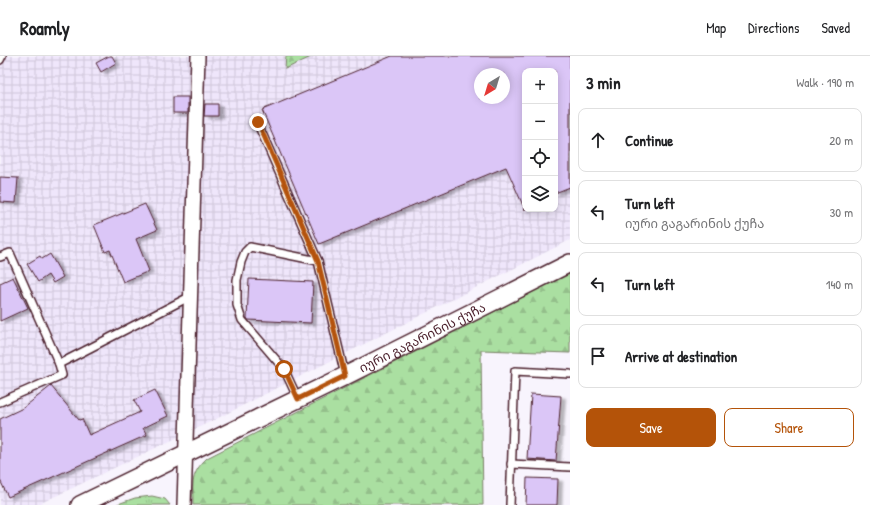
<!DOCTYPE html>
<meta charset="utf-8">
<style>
:root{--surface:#fff;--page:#f6f6f6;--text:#202124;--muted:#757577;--line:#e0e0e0;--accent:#b45309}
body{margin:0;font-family:"Patrick Hand","Noto Sans Georgian",sans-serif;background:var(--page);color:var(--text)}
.controls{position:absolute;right:12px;top:12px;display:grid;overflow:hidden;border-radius:8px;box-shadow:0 2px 10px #0003}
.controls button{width:36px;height:36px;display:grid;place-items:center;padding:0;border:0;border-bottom:1px solid var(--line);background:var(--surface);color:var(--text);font:20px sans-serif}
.compass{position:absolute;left:474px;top:12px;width:36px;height:36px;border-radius:50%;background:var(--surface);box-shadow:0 2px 10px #0003;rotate:218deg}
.stop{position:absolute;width:12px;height:12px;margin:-9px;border:3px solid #b45309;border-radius:50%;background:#fff}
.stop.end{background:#b45309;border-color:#fff;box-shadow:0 1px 4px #0008}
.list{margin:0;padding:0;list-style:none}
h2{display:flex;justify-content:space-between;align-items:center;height:52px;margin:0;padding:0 16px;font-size:17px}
h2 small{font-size:13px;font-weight:400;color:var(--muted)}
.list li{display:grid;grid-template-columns:26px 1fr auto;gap:12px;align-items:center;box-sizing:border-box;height:64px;margin:0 8px 8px;padding:0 8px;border:1px solid var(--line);border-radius:8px}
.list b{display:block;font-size:15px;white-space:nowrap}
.list p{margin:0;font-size:13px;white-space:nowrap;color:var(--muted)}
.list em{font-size:13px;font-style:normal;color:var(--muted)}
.actions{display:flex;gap:8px;padding:12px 16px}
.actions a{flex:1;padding:9px 0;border:1px solid var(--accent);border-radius:8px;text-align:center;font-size:14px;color:var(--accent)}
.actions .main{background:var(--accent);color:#fff}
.icon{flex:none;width:22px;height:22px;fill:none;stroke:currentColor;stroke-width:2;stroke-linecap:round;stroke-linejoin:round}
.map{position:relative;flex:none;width:570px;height:449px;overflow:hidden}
header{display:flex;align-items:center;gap:24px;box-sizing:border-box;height:56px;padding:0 20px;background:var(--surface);border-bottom:1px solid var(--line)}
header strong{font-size:19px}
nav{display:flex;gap:22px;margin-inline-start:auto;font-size:14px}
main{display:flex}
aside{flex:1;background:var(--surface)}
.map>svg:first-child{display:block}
.industrial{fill:url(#industrial-grid);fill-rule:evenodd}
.grass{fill:url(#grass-tufts);stroke:#7a7f66}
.forest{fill:url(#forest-firs);stroke:#7a7f66}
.building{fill:#dbc6f7;stroke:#4a1f2b;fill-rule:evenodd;filter:url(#shadow)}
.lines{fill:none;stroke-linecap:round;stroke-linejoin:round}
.service-casing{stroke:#4a1f2b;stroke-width:10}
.minor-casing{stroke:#4a1f2b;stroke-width:16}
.tertiary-casing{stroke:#4a1f2b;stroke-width:20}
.service{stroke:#fff;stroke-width:7}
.minor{stroke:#fff;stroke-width:13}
.tertiary{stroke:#fff;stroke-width:17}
.route{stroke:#b45309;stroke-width:5}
.labels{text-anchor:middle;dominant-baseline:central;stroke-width:3.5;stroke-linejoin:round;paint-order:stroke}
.street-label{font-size:13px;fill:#4a1f2b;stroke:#fff}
</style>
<header>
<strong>Roamly</strong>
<nav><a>Map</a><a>Directions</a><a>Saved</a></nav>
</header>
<main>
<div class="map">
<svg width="570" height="449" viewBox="0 0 570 449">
<defs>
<pattern id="industrial-grid" width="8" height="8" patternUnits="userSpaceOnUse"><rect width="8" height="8" fill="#efe6fb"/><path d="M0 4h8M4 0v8" fill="none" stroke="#cec5d7"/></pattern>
<pattern id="grass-tufts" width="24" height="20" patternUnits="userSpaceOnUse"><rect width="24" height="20" fill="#aadfa1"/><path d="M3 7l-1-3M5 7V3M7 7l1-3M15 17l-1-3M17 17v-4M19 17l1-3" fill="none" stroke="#94bf8b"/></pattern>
<pattern id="forest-firs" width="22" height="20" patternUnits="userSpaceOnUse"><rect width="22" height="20" fill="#aadfa1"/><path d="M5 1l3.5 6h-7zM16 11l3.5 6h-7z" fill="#94bf8b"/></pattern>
<filter id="shadow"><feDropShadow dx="4.5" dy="2.5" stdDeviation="1" flood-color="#0004"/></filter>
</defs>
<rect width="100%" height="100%" fill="#f8f4fd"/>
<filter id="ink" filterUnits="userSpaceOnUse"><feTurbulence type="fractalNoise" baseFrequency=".025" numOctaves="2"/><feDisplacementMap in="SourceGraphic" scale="8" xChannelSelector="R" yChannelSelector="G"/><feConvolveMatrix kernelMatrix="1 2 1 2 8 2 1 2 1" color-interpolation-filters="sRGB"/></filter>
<g filter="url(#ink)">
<!-- industrial -->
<path class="industrial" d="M0,0H570V184L216,363L37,449H0ZM525,15H555V153H525ZM480,18H504V42H480Z"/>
<!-- grass -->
<path class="grass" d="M152,440L165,443L170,449H115L135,442Z"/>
<!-- forest -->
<g class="forest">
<path d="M286,0H313L285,13Z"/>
<path d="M570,217V297L481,294L483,449H193C193,427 190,418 207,402Z"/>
</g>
<!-- building -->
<g class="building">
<path d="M109,0H112L116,7L101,16L96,7Z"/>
<path d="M392,0H570V131L555,137V15H525V154L506,111L319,188L262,54ZM480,18H504V42H480Z"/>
<rect x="173" y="41" width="15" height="16"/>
<path d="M205,48H218V60H204Z"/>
<path d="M0,121L18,122L16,147L0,146Z"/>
<path d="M145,148L157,174L136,183L149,215L123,226L110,194L105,196L94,169Z"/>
<path d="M50,198L63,221L53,227L48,219L38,226L27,208L40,200L42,203Z"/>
<path d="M13,221L28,252L0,265V227Z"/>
<path d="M249,223L313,226L311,267L248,264L247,262Z"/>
<path d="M51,330L79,364L82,363L89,379L140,356L134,344L155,334L168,360L143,372L147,379L8,441L0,424V363L23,352Z"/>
<path d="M531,338L561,340L556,405L527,403Z"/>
<path d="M527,422L558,423L557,449H526Z"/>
</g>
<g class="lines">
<!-- service casing -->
<g class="service-casing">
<g id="service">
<path d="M0,4L2,0"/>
<path d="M257,66L318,205"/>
<path d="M0,201L10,197L59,308L62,319L0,346"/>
<path d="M59,308L191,240"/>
<path d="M298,343L284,313L242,264L237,249V224L241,206L245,196L250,191L318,205L345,319"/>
<path d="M511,408L570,411"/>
<path d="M510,449L515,315L570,318"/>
</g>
</g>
<!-- minor casing -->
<g class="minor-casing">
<path id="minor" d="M184,449L198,0"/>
</g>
<!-- tertiary casing -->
<g class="tertiary-casing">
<g id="tertiary">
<path id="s1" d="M80,449L345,320L570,207"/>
</g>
</g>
<!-- service -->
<use href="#service" class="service"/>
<!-- minor -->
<use href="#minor" class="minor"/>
<!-- tertiary -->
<use href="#tertiary" class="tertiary"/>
</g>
</g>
<g class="lines" filter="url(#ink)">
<!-- route -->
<path class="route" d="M258,66L318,205L345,320L298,343L284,313"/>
</g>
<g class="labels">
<!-- street labels -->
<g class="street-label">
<text stroke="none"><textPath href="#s1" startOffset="381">იური გაგარინის ქუჩა</textPath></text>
</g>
</g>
</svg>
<div class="controls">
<button>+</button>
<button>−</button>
<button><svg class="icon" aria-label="locate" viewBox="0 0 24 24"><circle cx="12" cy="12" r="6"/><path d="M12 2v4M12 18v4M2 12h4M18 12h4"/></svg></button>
<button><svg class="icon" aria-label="layers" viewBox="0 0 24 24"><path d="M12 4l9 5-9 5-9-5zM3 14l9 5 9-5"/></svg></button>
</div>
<svg class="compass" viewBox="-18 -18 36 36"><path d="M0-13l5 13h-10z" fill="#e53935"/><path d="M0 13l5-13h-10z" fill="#757577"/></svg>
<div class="stop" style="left:284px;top:313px"></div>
<div class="stop end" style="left:258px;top:66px"></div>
</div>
<aside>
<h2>3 min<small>Walk · 190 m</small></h2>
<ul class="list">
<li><svg class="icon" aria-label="ahead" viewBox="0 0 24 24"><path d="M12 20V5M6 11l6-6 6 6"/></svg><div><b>Continue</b></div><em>20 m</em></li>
<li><svg class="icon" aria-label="left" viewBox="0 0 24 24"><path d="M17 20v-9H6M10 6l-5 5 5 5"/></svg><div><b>Turn left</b><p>იური გაგარინის ქუჩა</p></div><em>30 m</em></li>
<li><svg class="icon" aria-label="left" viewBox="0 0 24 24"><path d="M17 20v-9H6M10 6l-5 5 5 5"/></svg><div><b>Turn left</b></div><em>140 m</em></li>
<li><svg class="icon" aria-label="arrive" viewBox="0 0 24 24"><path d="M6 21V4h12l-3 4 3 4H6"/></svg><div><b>Arrive at destination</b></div></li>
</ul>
<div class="actions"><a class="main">Save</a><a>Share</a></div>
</aside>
</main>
